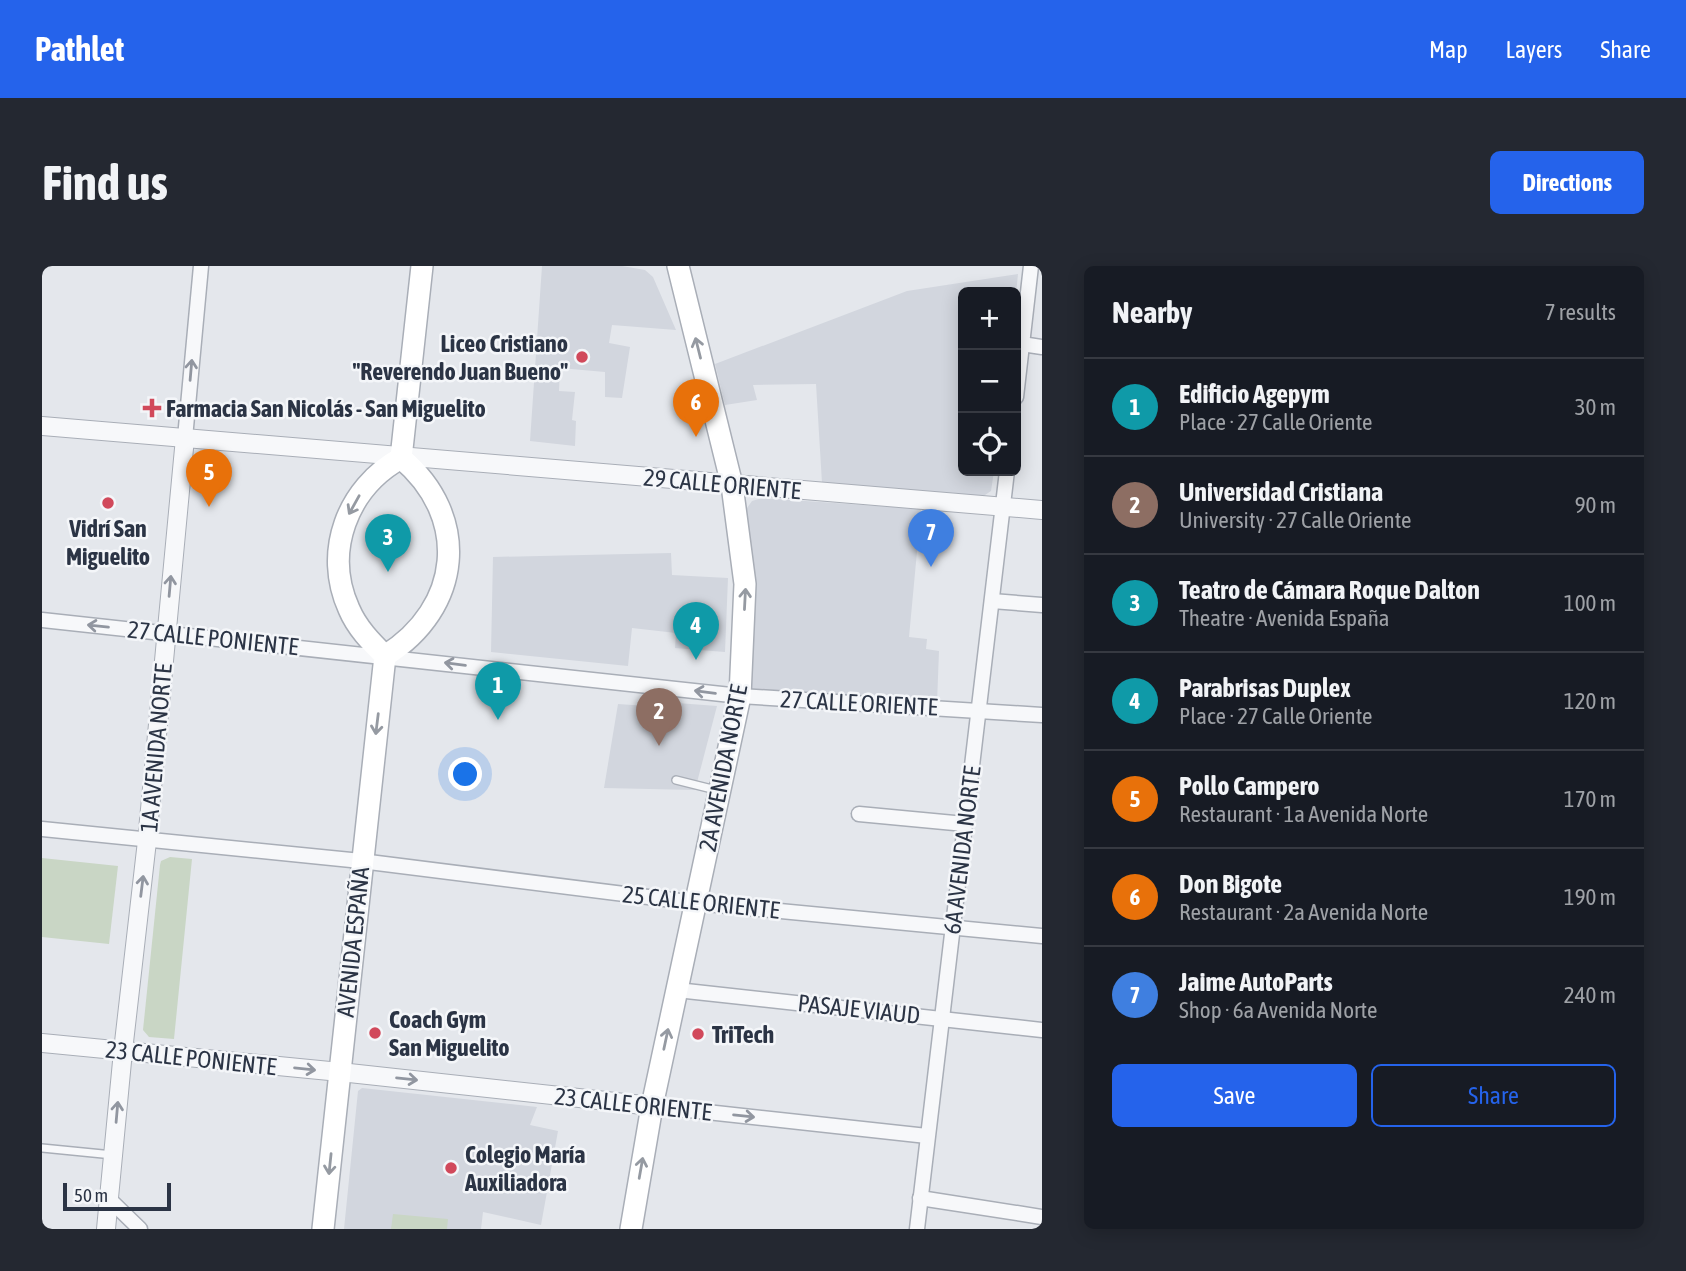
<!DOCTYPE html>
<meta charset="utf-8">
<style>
:root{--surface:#171b24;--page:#242831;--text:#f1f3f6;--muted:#9ea1a6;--line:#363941;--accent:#2563eb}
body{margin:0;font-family:"Asap Condensed",sans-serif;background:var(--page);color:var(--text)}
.controls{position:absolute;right:21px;top:21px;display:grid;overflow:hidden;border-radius:10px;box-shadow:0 4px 18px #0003}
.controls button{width:63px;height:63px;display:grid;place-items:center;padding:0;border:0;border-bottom:2px solid var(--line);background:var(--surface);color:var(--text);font:35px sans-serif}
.scale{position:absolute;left:21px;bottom:18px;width:108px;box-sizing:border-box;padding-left:7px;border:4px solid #2b3445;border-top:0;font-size:19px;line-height:24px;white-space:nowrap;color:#2b3445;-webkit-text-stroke:5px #f4f6f9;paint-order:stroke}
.you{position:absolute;left:424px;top:509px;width:24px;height:24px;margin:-18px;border:5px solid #fff;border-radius:50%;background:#1a73e8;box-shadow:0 0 0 10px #1a73e833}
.badge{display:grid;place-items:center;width:46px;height:46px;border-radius:50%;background:var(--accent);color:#fff;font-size:23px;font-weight:700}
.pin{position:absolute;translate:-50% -58px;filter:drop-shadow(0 2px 4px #0008)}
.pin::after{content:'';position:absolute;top:37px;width:24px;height:21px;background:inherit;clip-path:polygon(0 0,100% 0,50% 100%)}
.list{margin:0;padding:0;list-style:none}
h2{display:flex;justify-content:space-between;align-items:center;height:91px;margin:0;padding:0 28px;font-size:30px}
h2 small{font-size:23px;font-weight:400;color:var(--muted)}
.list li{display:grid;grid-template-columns:46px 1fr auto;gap:21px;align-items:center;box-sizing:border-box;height:98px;padding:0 28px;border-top:2px solid var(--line)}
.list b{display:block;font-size:26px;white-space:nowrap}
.list p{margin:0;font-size:23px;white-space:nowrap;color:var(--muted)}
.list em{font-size:23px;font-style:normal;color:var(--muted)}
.actions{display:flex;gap:14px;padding:21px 28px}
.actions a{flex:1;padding:16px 0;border:2px solid var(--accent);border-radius:10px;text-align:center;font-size:24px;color:var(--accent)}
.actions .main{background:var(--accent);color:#fff}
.icon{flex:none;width:38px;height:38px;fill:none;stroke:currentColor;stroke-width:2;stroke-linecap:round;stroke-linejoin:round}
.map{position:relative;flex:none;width:1000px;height:963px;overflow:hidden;border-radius:10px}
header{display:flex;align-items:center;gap:42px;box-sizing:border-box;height:98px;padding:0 35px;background:var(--accent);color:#fff}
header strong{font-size:33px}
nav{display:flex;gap:38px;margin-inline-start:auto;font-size:24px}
.intro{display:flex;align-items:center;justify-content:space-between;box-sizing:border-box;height:168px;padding:0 42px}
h1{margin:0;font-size:49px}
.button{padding:18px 32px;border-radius:10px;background:var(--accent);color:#fff;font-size:24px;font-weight:700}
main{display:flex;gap:42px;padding:0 42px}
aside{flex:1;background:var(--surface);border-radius:10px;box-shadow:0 4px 18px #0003}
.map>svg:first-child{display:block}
.built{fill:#d2d6de}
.green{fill:#c9d6c5}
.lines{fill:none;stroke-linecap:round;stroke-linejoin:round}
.service-casing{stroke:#a9aeb7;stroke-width:10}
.minor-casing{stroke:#a9aeb7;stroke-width:17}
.tertiary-casing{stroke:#a9aeb7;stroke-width:20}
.secondary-casing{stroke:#a9aeb7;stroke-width:24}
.service{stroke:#f7f8fa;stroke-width:7}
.minor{stroke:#f7f8fa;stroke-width:14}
.tertiary{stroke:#f7f8fa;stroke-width:18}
.secondary{stroke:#fff;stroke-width:21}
.oneway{stroke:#959aa2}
.oneway2{stroke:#9196a0}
.poi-dot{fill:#d1495b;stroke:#f4f6f9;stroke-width:2.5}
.labels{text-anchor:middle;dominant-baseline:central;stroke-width:5;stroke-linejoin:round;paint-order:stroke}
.poi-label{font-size:24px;font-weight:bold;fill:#2b3445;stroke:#f4f6f9;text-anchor:start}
.street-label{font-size:24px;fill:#2b3445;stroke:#f4f6f9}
</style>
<header>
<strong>Pathlet</strong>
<nav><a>Map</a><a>Layers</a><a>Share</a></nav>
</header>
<div class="intro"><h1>Find us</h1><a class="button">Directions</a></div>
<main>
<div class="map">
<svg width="1000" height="963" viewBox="0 0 1000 963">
<rect width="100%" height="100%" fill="#e4e7ec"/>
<!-- built -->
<g class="built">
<path d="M500,0H580L603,4L611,11L634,64L570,59L567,77L588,81L580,132L563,131V106L518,102L517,125L533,126L530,154L534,155L533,180L488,175Z"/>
<path d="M976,8L974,28V26H921V205H952L949,225L940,231L780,217L774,118L711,119L715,134L683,139L673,98L865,25Z"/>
<path d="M720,232L879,243L867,371L885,373L884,383L897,385L895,437L706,424L705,242L710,235Z"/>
<path d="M629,287L630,309L686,312L683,386L633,382L634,367L590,362L586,400L449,386L451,291Z"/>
<path d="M622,436L675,440L653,524L562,522L576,438L620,441Z"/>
<path d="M320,822L495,841L488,859L516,865L499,959L441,946L439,963H302L316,825Z"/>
</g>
<!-- green -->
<g class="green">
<path d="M128,591L150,593L132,773L107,771L101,764L118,599L119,595Z"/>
<path d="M0,592L76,600L67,678L0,671Z"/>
<path d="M351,948L406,953L405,963H349Z"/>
</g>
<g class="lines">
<!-- service casing -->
<g class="service-casing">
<g id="service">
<path d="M634,514L674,524"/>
<path d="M0,882L71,889"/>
</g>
</g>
<!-- minor casing -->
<g class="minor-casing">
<g id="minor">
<path d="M980,78L1000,81"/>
<path d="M974,131L989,0"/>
<path d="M143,172L159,0"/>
<path d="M950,335L1000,339"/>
<path d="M0,354L698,430L1000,449"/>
<path d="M817,548L923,558"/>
<path d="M0,563L319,595L654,637L1000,670"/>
<path d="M635,724L1000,764"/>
<path d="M610,840L885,870"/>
<path d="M878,932L1000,951"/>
<path d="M67,933L98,963"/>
<path d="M875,963L965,205"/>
</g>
</g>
<!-- tertiary casing -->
<g class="tertiary-casing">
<g id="tertiary">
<path d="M0,160L1000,244"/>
<path d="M0,777L298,806L610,840"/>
<path d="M64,963L81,785L105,575L143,172"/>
</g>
</g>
<!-- secondary casing -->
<g class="secondary-casing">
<g id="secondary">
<path d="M359,192L380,0"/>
<path d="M343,390C420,342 429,251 359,192"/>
<path d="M343,390C329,376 315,362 307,343C281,286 305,222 359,192"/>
<path d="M281,963L343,390"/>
<path d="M589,963L610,840L698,430L703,318L690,219L636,0"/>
</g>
</g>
<!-- service -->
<use href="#service" class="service"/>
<!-- minor -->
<use href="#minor" class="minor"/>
<!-- tertiary -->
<use href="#tertiary" class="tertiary"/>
<!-- secondary -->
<use href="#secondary" class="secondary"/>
</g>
<!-- one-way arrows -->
<defs><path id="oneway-shaft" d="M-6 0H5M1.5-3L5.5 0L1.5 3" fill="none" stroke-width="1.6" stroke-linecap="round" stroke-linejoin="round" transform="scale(1.75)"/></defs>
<g class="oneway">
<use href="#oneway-shaft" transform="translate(656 82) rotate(-104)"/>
<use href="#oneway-shaft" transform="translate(312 239) rotate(119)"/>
<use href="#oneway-shaft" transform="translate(703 333) rotate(-87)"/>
<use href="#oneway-shaft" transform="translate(335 458) rotate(97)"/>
<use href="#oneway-shaft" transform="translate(624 773) rotate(-78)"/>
<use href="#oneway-shaft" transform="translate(288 898) rotate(96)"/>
<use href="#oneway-shaft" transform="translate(599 902) rotate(-80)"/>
</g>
<g class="oneway2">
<use href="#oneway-shaft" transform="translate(149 104) rotate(-85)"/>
<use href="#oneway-shaft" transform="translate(128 320) rotate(-85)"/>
<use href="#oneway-shaft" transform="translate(56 360) rotate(-174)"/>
<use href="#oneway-shaft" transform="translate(413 398) rotate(-173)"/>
<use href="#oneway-shaft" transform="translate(663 426) rotate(-173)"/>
<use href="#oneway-shaft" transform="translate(100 620) rotate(-83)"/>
<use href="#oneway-shaft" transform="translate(263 803) rotate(6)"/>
<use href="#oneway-shaft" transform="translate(365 813) rotate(6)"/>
<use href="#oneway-shaft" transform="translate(75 846) rotate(-85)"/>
<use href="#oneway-shaft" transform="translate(702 850) rotate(6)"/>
</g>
<!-- markers -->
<g class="poi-dot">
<circle cx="540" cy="91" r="7"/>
<path d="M106.5 131.5h7v7h7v7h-7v7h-7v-7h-7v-7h7z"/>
<circle cx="66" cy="237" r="7"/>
<circle cx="333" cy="767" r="7"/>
<circle cx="656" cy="768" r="7"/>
<circle cx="409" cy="902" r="7"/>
</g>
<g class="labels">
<!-- poi labels -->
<g class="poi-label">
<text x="526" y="77" text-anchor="end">Liceo Cristiano<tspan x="526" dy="28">"Reverendo Juan Bueno"</tspan></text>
<text x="124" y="142">Farmacia San Nicolás - San Miguelito</text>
<text x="66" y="262" text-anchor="middle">Vidrí San<tspan x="66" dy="28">Miguelito</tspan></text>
<text x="347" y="753">Coach Gym<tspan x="347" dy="28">San Miguelito</tspan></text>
<text x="670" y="768">TriTech</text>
<text x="423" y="888">Colegio María<tspan x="423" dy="28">Auxiliadora</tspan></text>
</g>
<!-- street labels -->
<g class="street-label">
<text transform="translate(680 218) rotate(5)">29 CALLE ORIENTE</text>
<text transform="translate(171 372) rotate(6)">27 CALLE PONIENTE</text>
<text transform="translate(817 437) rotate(3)">27 CALLE ORIENTE</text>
<text transform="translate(114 482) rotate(-85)">1A AVENIDA NORTE</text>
<text transform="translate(681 502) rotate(-79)">2A AVENIDA NORTE</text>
<text transform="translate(920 584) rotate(-83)">6A AVENIDA NORTE</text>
<text transform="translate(659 636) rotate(6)">25 CALLE ORIENTE</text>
<text transform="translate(311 676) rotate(-84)">AVENIDA ESPAÑA</text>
<text transform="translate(817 743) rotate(6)">PASAJE VIAUD</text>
<text transform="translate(149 792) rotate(6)">23 CALLE PONIENTE</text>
<text transform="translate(591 838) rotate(6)">23 CALLE ORIENTE</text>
</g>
</g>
</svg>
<div class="controls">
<button>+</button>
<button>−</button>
<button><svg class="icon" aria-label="locate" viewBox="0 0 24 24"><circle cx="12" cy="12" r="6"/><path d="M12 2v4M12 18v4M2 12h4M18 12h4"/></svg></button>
</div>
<div class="scale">50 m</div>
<div class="you"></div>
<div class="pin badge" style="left:456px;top:454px;background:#0f9aa8">1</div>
<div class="pin badge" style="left:617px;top:480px;background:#8d6e63">2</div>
<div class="pin badge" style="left:346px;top:306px;background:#0f9aa8">3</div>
<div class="pin badge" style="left:654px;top:394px;background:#0f9aa8">4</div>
<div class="pin badge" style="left:167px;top:241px;background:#e8710a">5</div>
<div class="pin badge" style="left:654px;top:171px;background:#e8710a">6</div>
<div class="pin badge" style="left:889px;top:301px;background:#3f7fe0">7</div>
</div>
<aside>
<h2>Nearby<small>7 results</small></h2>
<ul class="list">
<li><span class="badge" style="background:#0f9aa8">1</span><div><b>Edificio Agepym</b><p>Place · 27 Calle Oriente</p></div><em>30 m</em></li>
<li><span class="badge" style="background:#8d6e63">2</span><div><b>Universidad Cristiana</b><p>University · 27 Calle Oriente</p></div><em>90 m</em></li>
<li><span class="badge" style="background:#0f9aa8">3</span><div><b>Teatro de Cámara Roque Dalton</b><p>Theatre · Avenida España</p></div><em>100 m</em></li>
<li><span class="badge" style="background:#0f9aa8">4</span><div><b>Parabrisas Duplex</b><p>Place · 27 Calle Oriente</p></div><em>120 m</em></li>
<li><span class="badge" style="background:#e8710a">5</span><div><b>Pollo Campero</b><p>Restaurant · 1a Avenida Norte</p></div><em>170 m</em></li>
<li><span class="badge" style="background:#e8710a">6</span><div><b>Don Bigote</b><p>Restaurant · 2a Avenida Norte</p></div><em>190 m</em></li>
<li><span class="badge" style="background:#3f7fe0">7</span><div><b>Jaime AutoParts</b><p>Shop · 6a Avenida Norte</p></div><em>240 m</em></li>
</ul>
<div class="actions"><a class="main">Save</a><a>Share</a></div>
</aside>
</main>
